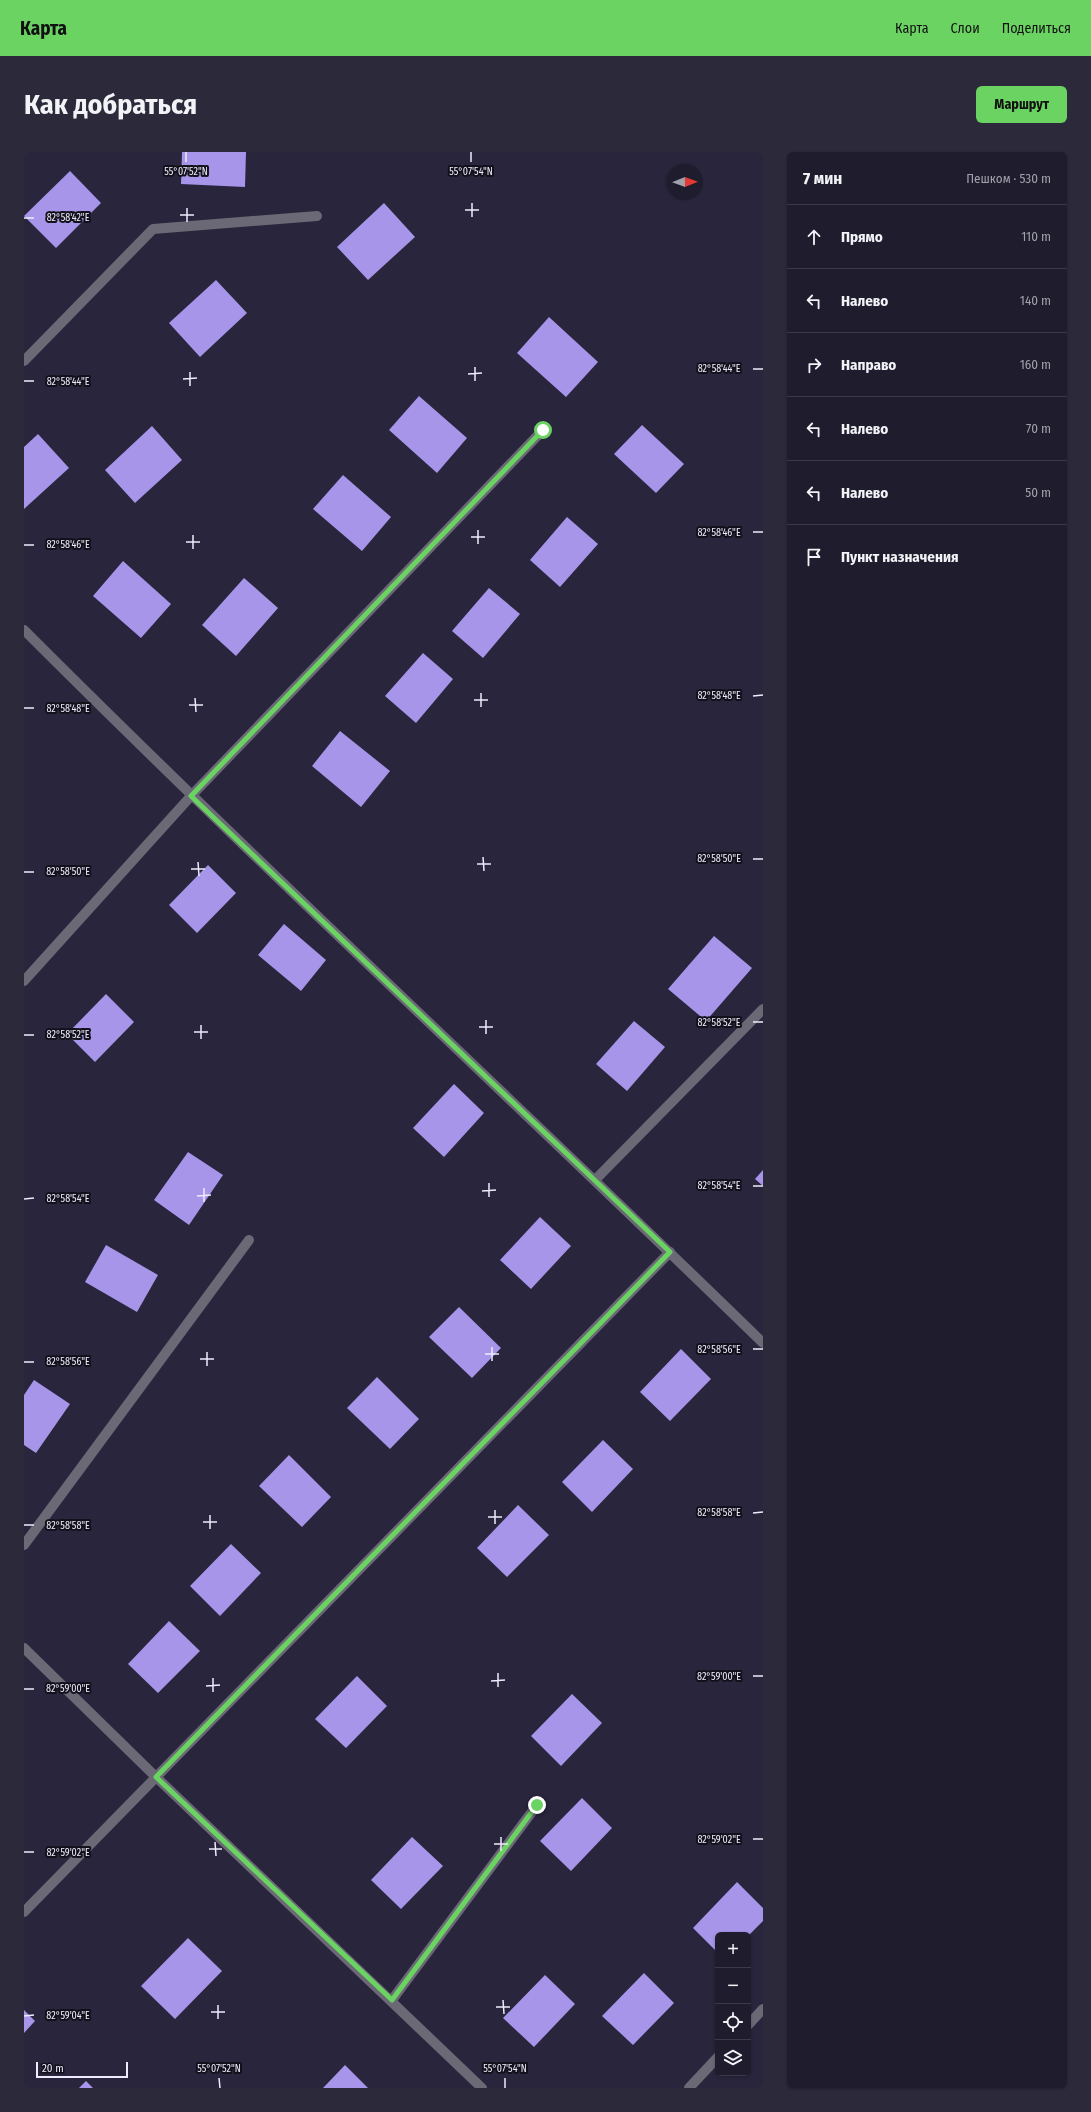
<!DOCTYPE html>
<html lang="ru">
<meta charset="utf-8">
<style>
:root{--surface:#1f1c2e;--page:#2c293a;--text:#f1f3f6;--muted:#a1a1aa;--line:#3c3a4a;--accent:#6bd362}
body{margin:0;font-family:"Fira Sans Condensed",sans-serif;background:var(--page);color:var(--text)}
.controls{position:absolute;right:12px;bottom:12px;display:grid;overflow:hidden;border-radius:6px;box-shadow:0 1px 3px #0004}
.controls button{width:36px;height:36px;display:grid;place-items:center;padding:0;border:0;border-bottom:1px solid var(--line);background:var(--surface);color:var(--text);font:20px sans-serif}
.compass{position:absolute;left:643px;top:12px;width:36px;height:36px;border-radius:50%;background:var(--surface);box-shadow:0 1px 3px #0004;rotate:89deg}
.scale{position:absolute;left:12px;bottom:10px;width:92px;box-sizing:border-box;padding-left:4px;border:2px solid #eeecfc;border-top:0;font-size:11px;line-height:14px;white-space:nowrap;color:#eeecfc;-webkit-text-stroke:3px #12101a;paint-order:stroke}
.stop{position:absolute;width:12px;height:12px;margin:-9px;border:3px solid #6bd362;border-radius:50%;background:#fff}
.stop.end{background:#6bd362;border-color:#fff;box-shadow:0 1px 4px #0008}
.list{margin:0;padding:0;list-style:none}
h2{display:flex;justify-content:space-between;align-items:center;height:52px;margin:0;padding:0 16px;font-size:17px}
h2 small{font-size:13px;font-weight:400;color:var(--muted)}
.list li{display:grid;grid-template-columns:26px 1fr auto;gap:12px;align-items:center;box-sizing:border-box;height:64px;padding:0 16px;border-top:1px solid var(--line)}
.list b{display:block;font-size:15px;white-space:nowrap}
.list em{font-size:13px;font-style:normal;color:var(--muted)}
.icon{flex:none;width:22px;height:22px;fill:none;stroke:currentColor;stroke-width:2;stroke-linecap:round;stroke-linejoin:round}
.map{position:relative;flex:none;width:739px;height:1936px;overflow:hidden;border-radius:6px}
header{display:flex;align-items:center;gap:24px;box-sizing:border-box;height:56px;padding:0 20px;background:var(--accent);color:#111}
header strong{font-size:19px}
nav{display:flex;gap:22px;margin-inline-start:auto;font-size:14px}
.intro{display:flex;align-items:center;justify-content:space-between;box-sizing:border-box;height:96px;padding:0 24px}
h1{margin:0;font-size:28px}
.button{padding:10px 18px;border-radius:6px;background:var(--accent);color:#111;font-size:14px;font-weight:700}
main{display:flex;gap:24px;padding:0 24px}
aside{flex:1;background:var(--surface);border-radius:6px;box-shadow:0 1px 3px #0004}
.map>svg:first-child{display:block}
.building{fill:#a695e9}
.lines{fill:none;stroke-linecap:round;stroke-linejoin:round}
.minor{stroke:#6a6975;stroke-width:10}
.route{stroke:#6bd362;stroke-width:5}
.ticks{fill:none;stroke:#eeecfc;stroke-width:1.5}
.ticks-label{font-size:10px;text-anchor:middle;fill:#eeecfc;stroke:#12101a;stroke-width:4;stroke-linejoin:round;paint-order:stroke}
</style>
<header>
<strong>Карта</strong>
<nav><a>Карта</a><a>Слои</a><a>Поделиться</a></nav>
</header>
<div class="intro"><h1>Как добраться</h1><a class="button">Маршрут</a></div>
<main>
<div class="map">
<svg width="739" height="1936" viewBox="0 0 739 1936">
<rect width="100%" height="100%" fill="#29253d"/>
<!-- building -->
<g class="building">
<path d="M158,0H222L221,35L157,32Z"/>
<path d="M46,19L77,51L32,96L0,64Z"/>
<path d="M360,51L391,85L344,128L313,95Z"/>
<path d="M192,128L223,161L176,205L145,171Z"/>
<path d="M525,165L574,210L542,245L493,201Z"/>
<path d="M395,244L443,286L413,321L365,278Z"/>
<path d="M618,273L660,312L632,341L590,302Z"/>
<path d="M128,274L158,308L111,351L81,318Z"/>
<path d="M14,282L45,316L0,357V295Z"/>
<path d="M319,323L367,365L338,399L289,357Z"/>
<path d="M543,365L574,392L536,435L506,408Z"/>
<path d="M99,409L147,452L117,486L69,444Z"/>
<path d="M220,426L254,456L212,504L178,473Z"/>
<path d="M465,436L496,462L459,506L428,479Z"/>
<path d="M399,501L429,527L392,571L361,544Z"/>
<path d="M316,579L366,619L337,655L288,614Z"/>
<path d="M184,713L212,741L173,781L145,753Z"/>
<path d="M260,772L302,808L277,839L234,803Z"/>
<path d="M690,784L728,816L682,869L644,837Z"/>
<path d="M82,842L110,870L71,910L43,882Z"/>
<path d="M610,869L641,895L603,939L572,912Z"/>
<path d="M430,932L460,961L420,1005L389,976Z"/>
<path d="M164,1000L199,1023L165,1073L130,1048Z"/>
<path d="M739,1018V1034L731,1027Z"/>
<path d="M516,1065L547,1094L507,1137L476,1108Z"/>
<path d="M82,1093L134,1123L113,1160L61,1130Z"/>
<path d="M435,1155L477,1196L448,1226L405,1185Z"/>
<path d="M657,1197L687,1227L646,1269L616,1240Z"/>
<path d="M353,1225L395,1267L366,1297L323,1256Z"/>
<path d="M10,1228L46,1252L12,1301L0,1293V1243Z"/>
<path d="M579,1288L609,1317L568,1360L538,1330Z"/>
<path d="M265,1303L307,1345L278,1375L235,1334Z"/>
<path d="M494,1353L525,1383L483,1425L453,1396Z"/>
<path d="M207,1392L237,1421L196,1464L166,1434Z"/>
<path d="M145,1469L176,1499L134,1541L104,1512Z"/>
<path d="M333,1524L363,1554L322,1596L291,1567Z"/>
<path d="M548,1542L578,1571L537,1614L507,1584Z"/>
<path d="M558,1646L588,1676L547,1719L516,1689Z"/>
<path d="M388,1685L419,1714L377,1757L347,1728Z"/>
<path d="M713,1730L739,1756V1769L724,1784L694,1783V1801L669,1776Z"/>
<path d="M164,1786L198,1819L151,1867L117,1834Z"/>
<path d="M620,1821L650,1851L609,1893L578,1864Z"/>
<path d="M521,1823L551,1852L510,1895L479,1866Z"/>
<path d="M0,1858L11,1869L0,1881Z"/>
<path d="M321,1913L344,1936H299Z"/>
<path d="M62,1929L69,1936H55Z"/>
</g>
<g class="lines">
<!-- minor -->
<g class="minor">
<path d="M0,209L129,77L293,64"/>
<path d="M0,478C242,720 494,952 739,1191"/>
<path d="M0,829L167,644L519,278"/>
<path d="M571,1028L739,857"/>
<path d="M0,1393L225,1088"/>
<path d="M0,1496L132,1625L458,1936"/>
<path d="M0,1760L646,1100"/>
<path d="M368,1848L513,1653"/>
<path d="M724,1873L739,1857"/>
<path d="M665,1936L694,1905"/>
</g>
</g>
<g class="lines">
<!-- route -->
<path class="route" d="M513,1653L368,1848L132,1625L646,1100L167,644L519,278"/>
</g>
<!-- ticks -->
<path class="ticks" d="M162,0V10M447,0V10M448,51V65M163,56V70M441,58H455M156,63H170M0,66H10M451,215V229M729,217H739M166,220V234M444,222L458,221M159,227L173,226M0,229H10M454,378V392M729,380H739M169,383V397M447,385H461M162,390H176M0,393H10M457,541V555M729,544L739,543M171,546L172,560M450,548H464M165,553H179M0,556H10M459,705L460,719M729,707H739M174,710L175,724M453,712H467M167,717H181M0,720H10M462,868V882M729,870H739M177,873V887M455,875H469M170,880H184M0,883H10M465,1031V1045M729,1034H739M180,1036V1050M458,1039L472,1038M173,1044L187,1043M0,1047L10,1046M468,1195V1209M729,1197H739M183,1200V1214M461,1202H475M176,1207H190M0,1210H10M471,1358V1372M729,1361L739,1360M186,1363V1377M464,1365H478M179,1370H193M0,1373H10M474,1521V1535M729,1524H739M189,1526V1540M467,1529L481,1528M182,1534L196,1533M0,1537H10M477,1685V1699M729,1687H739M191,1690L192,1704M470,1692H484M185,1697H198M0,1700H10M479,1848L480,1862M194,1853V1867M472,1855H486M187,1860H201M0,1864L10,1863M195,1926L196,1936M481,1926V1936"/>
<g class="ticks-label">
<text x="162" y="23">55°07'52"N</text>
<text x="447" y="23">55°07'54"N</text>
<text x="44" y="69">82°58'42"E</text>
<text x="695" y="220">82°58'44"E</text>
<text x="44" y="233">82°58'44"E</text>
<text x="695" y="384">82°58'46"E</text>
<text x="44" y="396">82°58'46"E</text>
<text x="695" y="547">82°58'48"E</text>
<text x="44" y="560">82°58'48"E</text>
<text x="695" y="710">82°58'50"E</text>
<text x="44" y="723">82°58'50"E</text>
<text x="695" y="874">82°58'52"E</text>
<text x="44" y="886">82°58'52"E</text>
<text x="695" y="1037">82°58'54"E</text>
<text x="44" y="1050">82°58'54"E</text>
<text x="695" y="1201">82°58'56"E</text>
<text x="44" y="1213">82°58'56"E</text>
<text x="695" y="1364">82°58'58"E</text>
<text x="44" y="1377">82°58'58"E</text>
<text x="695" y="1528">82°59'00"E</text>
<text x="44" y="1540">82°59'00"E</text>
<text x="695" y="1691">82°59'02"E</text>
<text x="44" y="1704">82°59'02"E</text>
<text x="44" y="1867">82°59'04"E</text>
<text x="195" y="1920">55°07'52"N</text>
<text x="481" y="1920">55°07'54"N</text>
</g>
</svg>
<div class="controls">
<button>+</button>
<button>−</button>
<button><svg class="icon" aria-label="locate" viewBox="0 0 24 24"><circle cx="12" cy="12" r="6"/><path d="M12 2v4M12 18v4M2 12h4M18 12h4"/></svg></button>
<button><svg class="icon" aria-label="layers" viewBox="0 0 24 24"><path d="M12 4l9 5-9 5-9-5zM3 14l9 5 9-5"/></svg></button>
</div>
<svg class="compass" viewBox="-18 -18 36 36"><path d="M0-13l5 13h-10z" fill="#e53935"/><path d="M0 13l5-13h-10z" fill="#a1a1aa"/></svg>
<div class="scale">20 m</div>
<div class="stop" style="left:519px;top:278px"></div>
<div class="stop end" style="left:513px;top:1653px"></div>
</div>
<aside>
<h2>7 мин<small>Пешком · 530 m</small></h2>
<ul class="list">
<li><svg class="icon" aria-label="ahead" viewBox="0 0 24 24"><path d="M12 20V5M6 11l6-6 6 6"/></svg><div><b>Прямо</b></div><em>110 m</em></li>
<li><svg class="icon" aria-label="left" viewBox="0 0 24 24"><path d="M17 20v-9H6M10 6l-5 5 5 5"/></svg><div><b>Налево</b></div><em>140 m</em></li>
<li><svg class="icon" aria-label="right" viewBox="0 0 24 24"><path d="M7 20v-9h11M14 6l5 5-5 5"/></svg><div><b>Направо</b></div><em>160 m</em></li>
<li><svg class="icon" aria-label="left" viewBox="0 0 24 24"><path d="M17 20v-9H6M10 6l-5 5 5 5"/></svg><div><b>Налево</b></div><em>70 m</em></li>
<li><svg class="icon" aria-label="left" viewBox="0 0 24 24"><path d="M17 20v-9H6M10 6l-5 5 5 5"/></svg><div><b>Налево</b></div><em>50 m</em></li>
<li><svg class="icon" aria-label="arrive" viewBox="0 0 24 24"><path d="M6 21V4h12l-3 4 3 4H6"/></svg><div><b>Пункт назначения</b></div></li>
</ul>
</aside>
</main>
